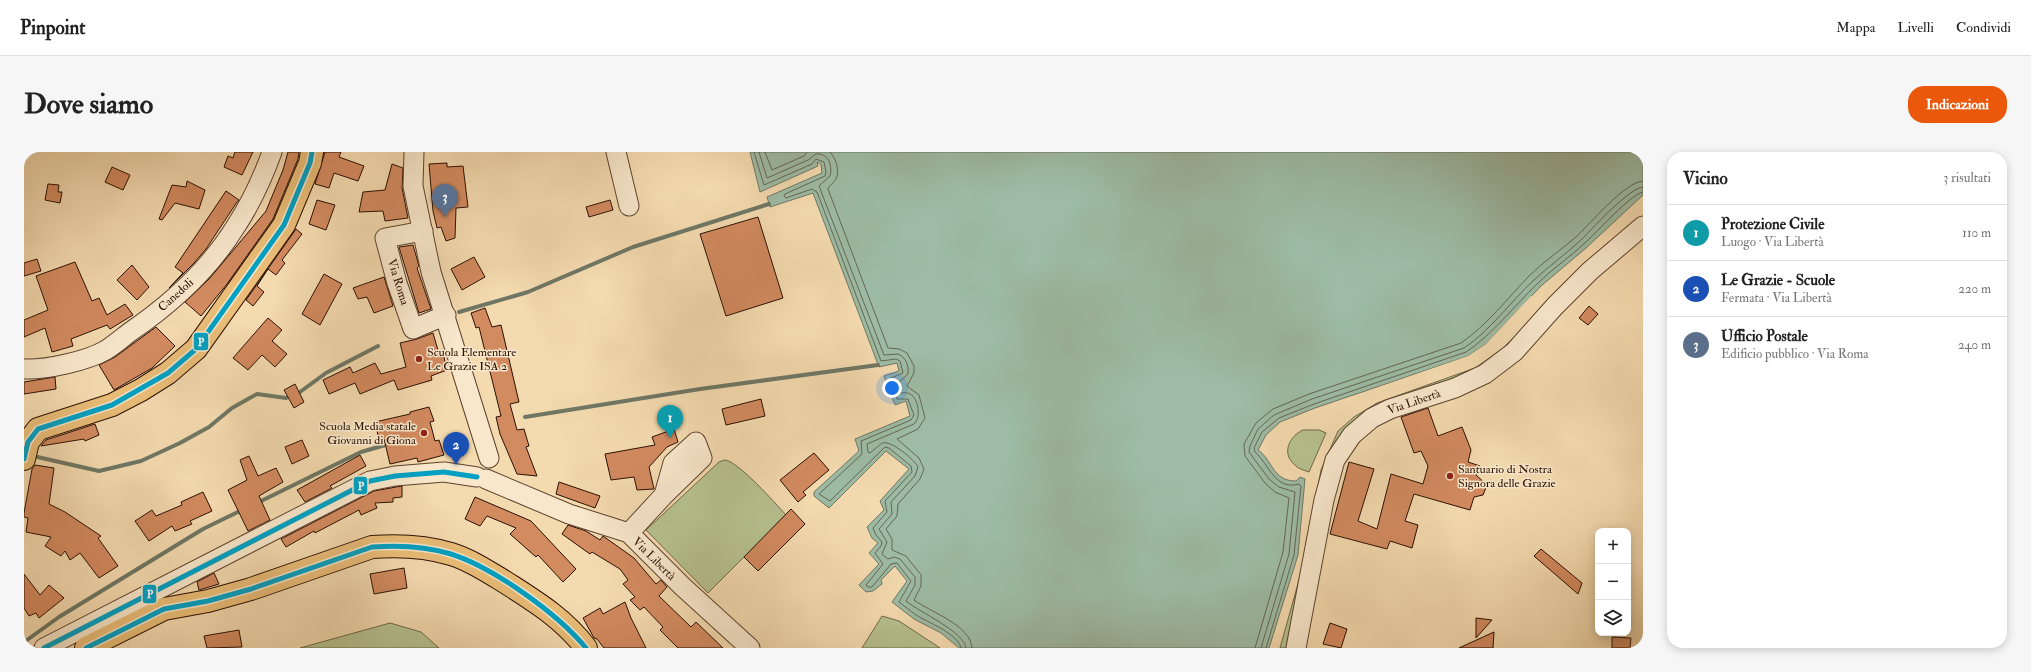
<!DOCTYPE html>
<html lang="it">
<meta charset="utf-8">
<style>
:root{--surface:#fff;--page:#f6f6f6;--text:#222;--muted:#767676;--line:#e0e0e0;--accent:#ea580c}
body{margin:0;font-family:"IM FELL Double Pica",serif;background:var(--page);color:var(--text)}
.controls{position:absolute;right:12px;bottom:12px;display:grid;overflow:hidden;border-radius:8px;box-shadow:0 2px 10px #0003}
.controls button{width:36px;height:36px;display:grid;place-items:center;padding:0;border:0;border-bottom:1px solid var(--line);background:var(--surface);color:var(--text);font:20px sans-serif}
.you{position:absolute;left:868px;top:236px;width:14px;height:14px;margin:-10px;border:3px solid #fff;border-radius:50%;background:#1a73e8;box-shadow:0 0 0 6px #1a73e833}
.badge{display:grid;place-items:center;width:26px;height:26px;border-radius:50%;background:var(--accent);color:#fff;font-size:13px;font-weight:700}
.pin{position:absolute;translate:-50% -33px;filter:drop-shadow(0 1px 2px #0008)}
.pin::after{content:'';position:absolute;top:21px;width:14px;height:12px;background:inherit;clip-path:polygon(0 0,100% 0,50% 100%)}
.list{margin:0;padding:0;list-style:none}
h2{display:flex;justify-content:space-between;align-items:center;height:52px;margin:0;padding:0 16px;font-size:17px}
h2 small{font-size:13px;font-weight:400;color:var(--muted)}
.list li{display:grid;grid-template-columns:26px 1fr auto;gap:12px;align-items:center;box-sizing:border-box;height:56px;padding:0 16px;border-top:1px solid var(--line)}
.list b{display:block;font-size:15px;white-space:nowrap}
.list p{margin:0;font-size:13px;white-space:nowrap;color:var(--muted)}
.list em{font-size:13px;font-style:normal;color:var(--muted)}
.icon{flex:none;width:22px;height:22px;fill:none;stroke:currentColor;stroke-width:2;stroke-linecap:round;stroke-linejoin:round}
.map{position:relative;flex:none;width:1619px;height:496px;overflow:hidden;border-radius:16px}
header{display:flex;align-items:center;gap:24px;box-sizing:border-box;height:56px;padding:0 20px;background:var(--surface);border-bottom:1px solid var(--line)}
header strong{font-size:19px}
nav{display:flex;gap:22px;margin-inline-start:auto;font-size:14px}
.intro{display:flex;align-items:center;justify-content:space-between;box-sizing:border-box;height:96px;padding:0 24px}
h1{margin:0;font-size:28px}
.button{padding:10px 18px;border-radius:16px;background:var(--accent);color:#fff;font-size:14px;font-weight:700}
main{display:flex;gap:24px;padding:0 24px}
aside{flex:1;background:var(--surface);border-radius:16px;box-shadow:0 2px 10px #0003}
.map>svg:first-child{display:block}
.green{fill:#b6c18f;stroke:#706849}
.water{fill:#9dbba5;stroke:#6f7764}
.pier{fill:#f4daaf}
.lines{fill:none;stroke-linecap:round;stroke-linejoin:round}
.shore{stroke:#646654;stroke-width:1}
.stream{stroke:#6f7764;stroke-width:4}
.building{fill:#d28a5f;stroke:#2b1003}
.minor-casing{stroke:#5d422e;stroke-width:21}
.major-casing{stroke:#2b1003;stroke-width:24}
.minor{stroke:#f8e7cb;stroke-width:19}
.major{stroke:#eabd78;stroke-width:22}
.bus-1-casing{stroke:#f8e7cb;stroke-width:8}
.bus-1{stroke:#02a1c4;stroke-width:5}
.poi-dot{fill:#8f2418;stroke:#f8e7cb;stroke-width:1.5}
.labels{text-anchor:middle;dominant-baseline:central;stroke-width:3;stroke-linejoin:round;paint-order:stroke}
.street-label{font-size:12px;fill:#2b1003;stroke:#f8e7cb}
.poi-label{font-size:12px;fill:#2b1003;stroke:#f8e7cb;text-anchor:start}
.line-badge{stroke:#f8e7cb;stroke-width:1.5}
.badge-label{font-size:11px;text-anchor:middle;font-weight:bold;fill:#fff}
</style>
<header>
<strong>Pinpoint</strong>
<nav><a>Mappa</a><a>Livelli</a><a>Condividi</a></nav>
</header>
<div class="intro"><h1>Dove siamo</h1><a class="button">Indicazioni</a></div>
<main>
<div class="map">
<svg width="1619" height="496" viewBox="0 0 1619 496">
<rect width="100%" height="100%" fill="#f4daaf"/>
<filter id="stains"><feTurbulence type="fractalNoise" baseFrequency=".005" numOctaves="4"/><feColorMatrix values="0 0 0 0 .2 0 0 0 0 .09 0 0 0 0 .02 0 0 0 .5 -.17"/></filter>
<radialGradient id="worn" r=".72"><stop offset=".6" stop-color="#630" stop-opacity="0"/><stop offset="1" stop-color="#630" stop-opacity=".3"/></radialGradient>
<!-- green -->
<g class="green">
<path d="M1520,155L1488,199L1326,281L1262,496H1256L1280,410L1297,318L1314,279L1330,265L1353,251L1451,216L1478,197Z"/>
<path d="M1279,278H1295L1302,281L1285,320C1280,318 1274,317 1271,313C1257,302 1265,284 1279,278Z"/>
<path d="M701,308C715,310 751,351 762,363L684,441L622,378L695,310Z"/>
<path d="M858,464L875,469L916,496H838Z"/>
<path d="M366,471L397,480L415,496H276Z"/>
</g>
<!-- water -->
<path class="water" d="M726,0H1619V43L1562,96L1517,134L1462,192L1444,204L1291,256L1256,270L1242,283L1234,298C1249,308 1248,329 1272,329L1276,325L1281,327L1274,403L1245,496H935L917,481L890,467L868,450L883,429L871,414L857,428L858,432L849,439L842,440L835,433L855,412L845,401L854,391L848,386L843,375L860,358L856,349L885,317L862,299L805,356L790,344V340L835,299L831,287L886,264L882,249L871,253L860,224L875,219L873,211L855,215L789,41L746,55L743,45L798,21L797,12L793,10L794,14L736,40Z"/>
<!-- pier -->
<path class="pier" d="M1507,144L1509,145L1463,194L1445,206L1356,237L1355,235L1444,204L1462,192Z"/>
<g class="lines">
<!-- shore -->
<g class="shore">
<path d="M730,0L740,33L788,12L792,7L800,10L802,20L801,24L761,42L760,44L762,46L788,37L793,40L857,209L872,207L876,209L879,221L867,226L866,228L873,247H884L890,263L887,268L837,289L838,302L795,342L806,349L861,295L865,296L887,314L888,320L861,349L863,360L849,376L852,383L858,390L857,394L851,401L859,412L842,433L844,435H848L867,412L873,411L887,429L875,450C881,454 886,459 892,463C903,470 935,482 937,496"/>
<path d="M735,0L743,26L784,8L792,2C804,1 809,13 806,24L795,34L860,203L874,202C882,205 885,214 884,222L873,232L876,241C880,241 883,240 886,242C895,247 897,266 890,272L843,292L844,300L846,301L858,291C867,288 890,307 894,315L891,324L867,350L868,362L855,377L863,390L858,402L864,407L870,405L876,407L891,425V433L882,449C895,460 941,480 942,496"/>
<path d="M741,0L748,18L780,4L783,0"/>
<path d="M806,0C812,6 816,19 812,27C810,31 805,33 804,37L864,196L875,197L883,201L890,214V221L883,234L895,243L901,266L894,277L873,287L895,306L900,317L896,327L874,352L873,364L862,377L868,387V398L882,404L897,423V434L890,448C906,460 947,473 948,496"/>
<path d="M1231,496L1259,400L1265,346L1251,340L1241,331L1221,304L1220,292L1232,271L1249,257L1285,242L1437,191C1463,173 1483,147 1505,124C1519,110 1537,98 1552,85C1566,72 1602,29 1619,29"/>
<path d="M1237,496L1265,402L1271,340L1255,335L1245,327L1225,300L1226,294L1234,277L1250,263L1288,247L1440,196C1467,178 1486,150 1510,128C1525,114 1542,102 1557,88C1568,77 1606,35 1619,35"/>
<path d="M1242,496L1270,403L1277,334L1275,332C1251,339 1245,312 1231,300L1230,296L1238,280L1255,266L1290,252L1442,200C1469,182 1489,155 1513,132C1528,117 1546,105 1562,90C1572,81 1608,41 1619,40"/>
</g>
<!-- stream -->
<g class="stream">
<path d="M435,160L504,140L609,95L745,52"/>
<path d="M501,265L676,237L854,213"/>
<path d="M9,304L75,319L117,309L156,291L185,275L208,256L233,242L262,246L276,240L302,221L354,194"/>
<path d="M233,351L337,300L365,292"/>
<path d="M3,488L35,465L179,377L218,358"/>
</g>
</g>
<!-- building -->
<g class="building">
<path d="M211,0H229L218,23L200,15L204,4L209,6Z"/>
<path d="M264,0H275L274,7L249,67L203,132L177,164L161,150L186,126L242,59L259,18Z"/>
<path d="M301,0H317L315,5L340,14L334,29L310,21L305,36L291,32Z"/>
<path d="M423,11V15L439,14L444,55L432,56L431,86L422,89L417,75L413,76L409,59L405,12Z"/>
<path d="M368,12L379,16L378,36L384,66L361,69L359,59L335,60L339,40L361,38Z"/>
<path d="M88,15L106,23L99,38L81,30Z"/>
<path d="M163,29L181,38L175,57L151,51L138,68L135,67L148,33L162,35Z"/>
<path d="M24,32L35,33L34,40H38L36,51L21,48Z"/>
<path d="M202,39L215,48L213,50L182,97L170,111L145,136L159,121L151,115Z"/>
<path d="M293,48L311,53L302,78L285,72Z"/>
<path d="M586,48L589,58L565,65L562,55Z"/>
<path d="M734,65L759,146L702,164L676,82Z"/>
<path d="M272,77L278,82L258,108L261,111L252,123L244,117L233,134L240,140L229,154L222,148Z"/>
<path d="M389,93L395,114L393,116L407,157L395,161L375,95Z"/>
<path d="M450,105L461,125L438,138L427,117Z"/>
<path d="M13,107L17,119L0,124V111Z"/>
<path d="M51,110L68,149L75,146L83,163L101,152L109,163L86,177L83,173L47,187L49,194L28,200L21,176L0,185V168L24,158L12,124Z"/>
<path d="M108,113L125,135L113,148L93,128Z"/>
<path d="M300,122L318,132L296,173L278,162Z"/>
<path d="M360,125L369,154L350,161L343,145L334,147L329,136Z"/>
<path d="M1565,154L1574,162L1564,173L1555,166Z"/>
<path d="M461,156L468,175L477,173L495,250L486,252L493,278L500,277L505,294L502,295L513,324L493,322L476,282L472,265L477,264L455,175L452,176L447,161Z"/>
<path d="M244,166L258,178L248,189L263,202L251,215L238,203L224,218L209,206Z"/>
<path d="M132,175L151,194L128,216L90,238L75,213L91,205Z"/>
<path d="M409,181L416,205H420L423,218L407,224L408,228L374,238L370,228L336,242L331,231L305,242L299,228L326,215L329,221L351,211L357,222L382,215L376,191L393,187Z"/>
<path d="M31,225L32,237L0,242V230Z"/>
<path d="M271,232L280,250L270,256L260,238Z"/>
<path d="M737,247L741,264L702,273L698,257Z"/>
<path d="M405,255L410,269L406,270L411,289L415,288L420,303L394,310L393,306L366,312L360,287L355,288L351,270L386,262V260Z"/>
<path d="M1404,256L1414,284L1438,275L1447,298L1444,310L1456,314L1452,323L1463,333L1459,343L1450,345L1446,358L1390,342L1381,369L1394,373L1388,396L1366,389L1363,397L1306,382L1325,310L1350,317L1334,369L1353,377L1367,322L1399,332L1404,314L1397,299L1390,301L1377,265Z"/>
<path d="M71,272L75,283L61,289L60,287L17,294L22,288Z"/>
<path d="M650,277L654,290L643,295L625,315L630,337L613,338L610,325L587,328L581,302L631,293L628,285Z"/>
<path d="M278,288L285,304L268,312L261,295Z"/>
<path d="M790,301L805,318L779,340L782,343L774,350L756,328Z"/>
<path d="M336,303L342,314L306,334L308,336L281,350L273,338Z"/>
<path d="M225,304L234,324L252,316L259,330L235,344L246,368L224,379L204,338L223,328L216,308Z"/>
<path d="M11,313L30,316L25,352L41,360L77,384L74,386L94,414L75,426L56,401L46,408L41,399L37,404L21,394L27,385L2,380L4,366L0,365V361L8,317Z"/>
<path d="M535,330L576,344L571,356L532,342Z"/>
<path d="M378,334V345L369,346V350L351,351L353,356L337,363L335,358L291,381L290,379L262,395L257,387L350,339Z"/>
<path d="M179,340L188,359L166,369L168,372L151,379L148,374L125,389L111,369L128,358L132,364L158,353L157,350Z"/>
<path d="M451,345L507,369L552,417L539,430L514,403L512,405L486,382L492,376L463,364L456,374L441,367Z"/>
<path d="M767,357L781,372L734,419L720,405Z"/>
<path d="M544,373L562,379L576,388L579,384L610,406L632,432L637,428L643,435L635,444L667,475L672,470L699,496H654L636,478L639,475L620,455L616,458L606,448L611,445L599,432L604,428L596,417L568,400L566,402L538,382Z"/>
<path d="M1517,397L1558,431L1554,442L1510,404Z"/>
<path d="M380,416L383,436L350,442L346,422Z"/>
<path d="M190,421L195,432L175,438L173,430Z"/>
<path d="M0,422L16,443L25,433L40,446L15,466L12,461L5,464L0,456Z"/>
<path d="M601,450L607,466L622,496H580L573,487L570,486L559,466L576,456L579,462Z"/>
<path d="M1452,466L1468,468L1452,486Z"/>
<path d="M1306,471L1323,477L1317,496L1299,492Z"/>
<path d="M215,478L218,495L183,496L180,484Z"/>
<path d="M1470,480L1469,496H1435Z"/>
<path d="M1588,485L1607,486L1606,496H1588Z"/>
</g>
<g class="lines">
<!-- minor casing -->
<g class="minor-casing">
<g id="minor">
<path d="M390,0L389,34L407,120L465,306"/>
<path d="M592,0L605,54"/>
<path d="M399,79L361,86L373,131L389,177L422,163"/>
<path d="M0,217C22,218 63,209 82,198C90,193 98,186 106,180C147,152 186,116 212,74C227,51 239,25 248,0"/>
<path d="M462,327L545,362L605,381L658,434L726,496"/>
<path d="M605,381L640,343L678,306L672,290L649,311L640,343"/>
<path d="M20,496L346,329L371,324L420,320L453,325"/>
<path d="M1272,496L1300,348L1311,308L1328,283L1348,266L1366,257L1431,236L1461,222L1490,200L1531,154L1566,119L1619,74"/>
</g>
</g>
<!-- major casing -->
<g class="major-casing">
<g id="major">
<path d="M0,307L4,290L14,277L88,253L117,238L144,221L172,197L260,73L286,11L288,0"/>
<path d="M62,496L140,457L184,449L227,437L348,395C375,393 401,394 427,402C446,408 463,419 481,430C512,450 539,466 562,496"/>
</g>
</g>
<!-- minor -->
<use href="#minor" class="minor"/>
<!-- major -->
<use href="#major" class="major"/>
<!-- bus-1 casing -->
<g class="bus-1-casing">
<g id="bus-1">
<path d="M0,307L4,290L14,277L88,253L144,221L172,197L260,73L286,11L288,0"/>
<path d="M20,496L346,329L371,324L420,320L453,325"/>
<path d="M62,496L140,457L184,449L227,437L348,395C375,393 401,394 427,402C470,416 533,461 562,496"/>
</g>
</g>
<!-- bus-1 -->
<use href="#bus-1" class="bus-1"/>
</g>
<!-- markers -->
<g class="poi-dot">
<circle cx="395" cy="207" r="4"/>
<circle cx="400" cy="281" r="4"/>
<circle cx="1426" cy="324" r="4"/>
</g>
<g class="labels">
<!-- street labels -->
<g class="street-label">
<text transform="translate(374 130) rotate(73)">Via Roma</text>
<text transform="translate(152 143) rotate(-42)">Canedoli</text>
<text transform="translate(1390 250) rotate(-19)">Via Libertà</text>
<text transform="translate(630 407) rotate(45)">Via Libertà</text>
</g>
<!-- poi labels -->
<g class="poi-label">
<text x="403" y="200">Scuola Elementare<tspan x="403" dy="14">Le Grazie ISA 2</tspan></text>
<text x="392" y="274" text-anchor="end">Scuola Media statale<tspan x="392" dy="14">Giovanni di Giona</tspan></text>
<text x="1434" y="317">Santuario di Nostra<tspan x="1434" dy="14">Signora delle Grazie</tspan></text>
</g>
</g>
<g class="line-badge">
<rect x="169" y="180" width="16" height="19" rx="4" fill="#02a1c4"/>
<rect x="329" y="324" width="15" height="19" rx="4" fill="#02a1c4"/>
<rect x="118" y="432" width="15" height="20" rx="4" fill="#02a1c4"/>
</g>
<g class="badge-label">
<text x="177" y="194">P</text>
<text x="337" y="338">P</text>
<text x="126" y="446">P</text>
</g>
<rect width="100%" height="100%" filter="url(#stains)"/>
<rect width="100%" height="100%" fill="url(#worn)"/>
</svg>
<div class="controls">
<button>+</button>
<button>−</button>
<button><svg class="icon" aria-label="layers" viewBox="0 0 24 24"><path d="M12 4l9 5-9 5-9-5zM3 14l9 5 9-5"/></svg></button>
</div>
<div class="you"></div>
<div class="pin badge" style="left:646px;top:286px;background:#0f9aa8">1</div>
<div class="pin badge" style="left:432px;top:313px;background:#1a4fb4">2</div>
<div class="pin badge" style="left:421px;top:65px;background:#5c6f8a">3</div>
</div>
<aside>
<h2>Vicino<small>3 risultati</small></h2>
<ul class="list">
<li><span class="badge" style="background:#0f9aa8">1</span><div><b>Protezione Civile</b><p>Luogo · Via Libertà</p></div><em>110 m</em></li>
<li><span class="badge" style="background:#1a4fb4">2</span><div><b>Le Grazie - Scuole</b><p>Fermata · Via Libertà</p></div><em>220 m</em></li>
<li><span class="badge" style="background:#5c6f8a">3</span><div><b>Ufficio Postale</b><p>Edificio pubblico · Via Roma</p></div><em>240 m</em></li>
</ul>
</aside>
</main>
